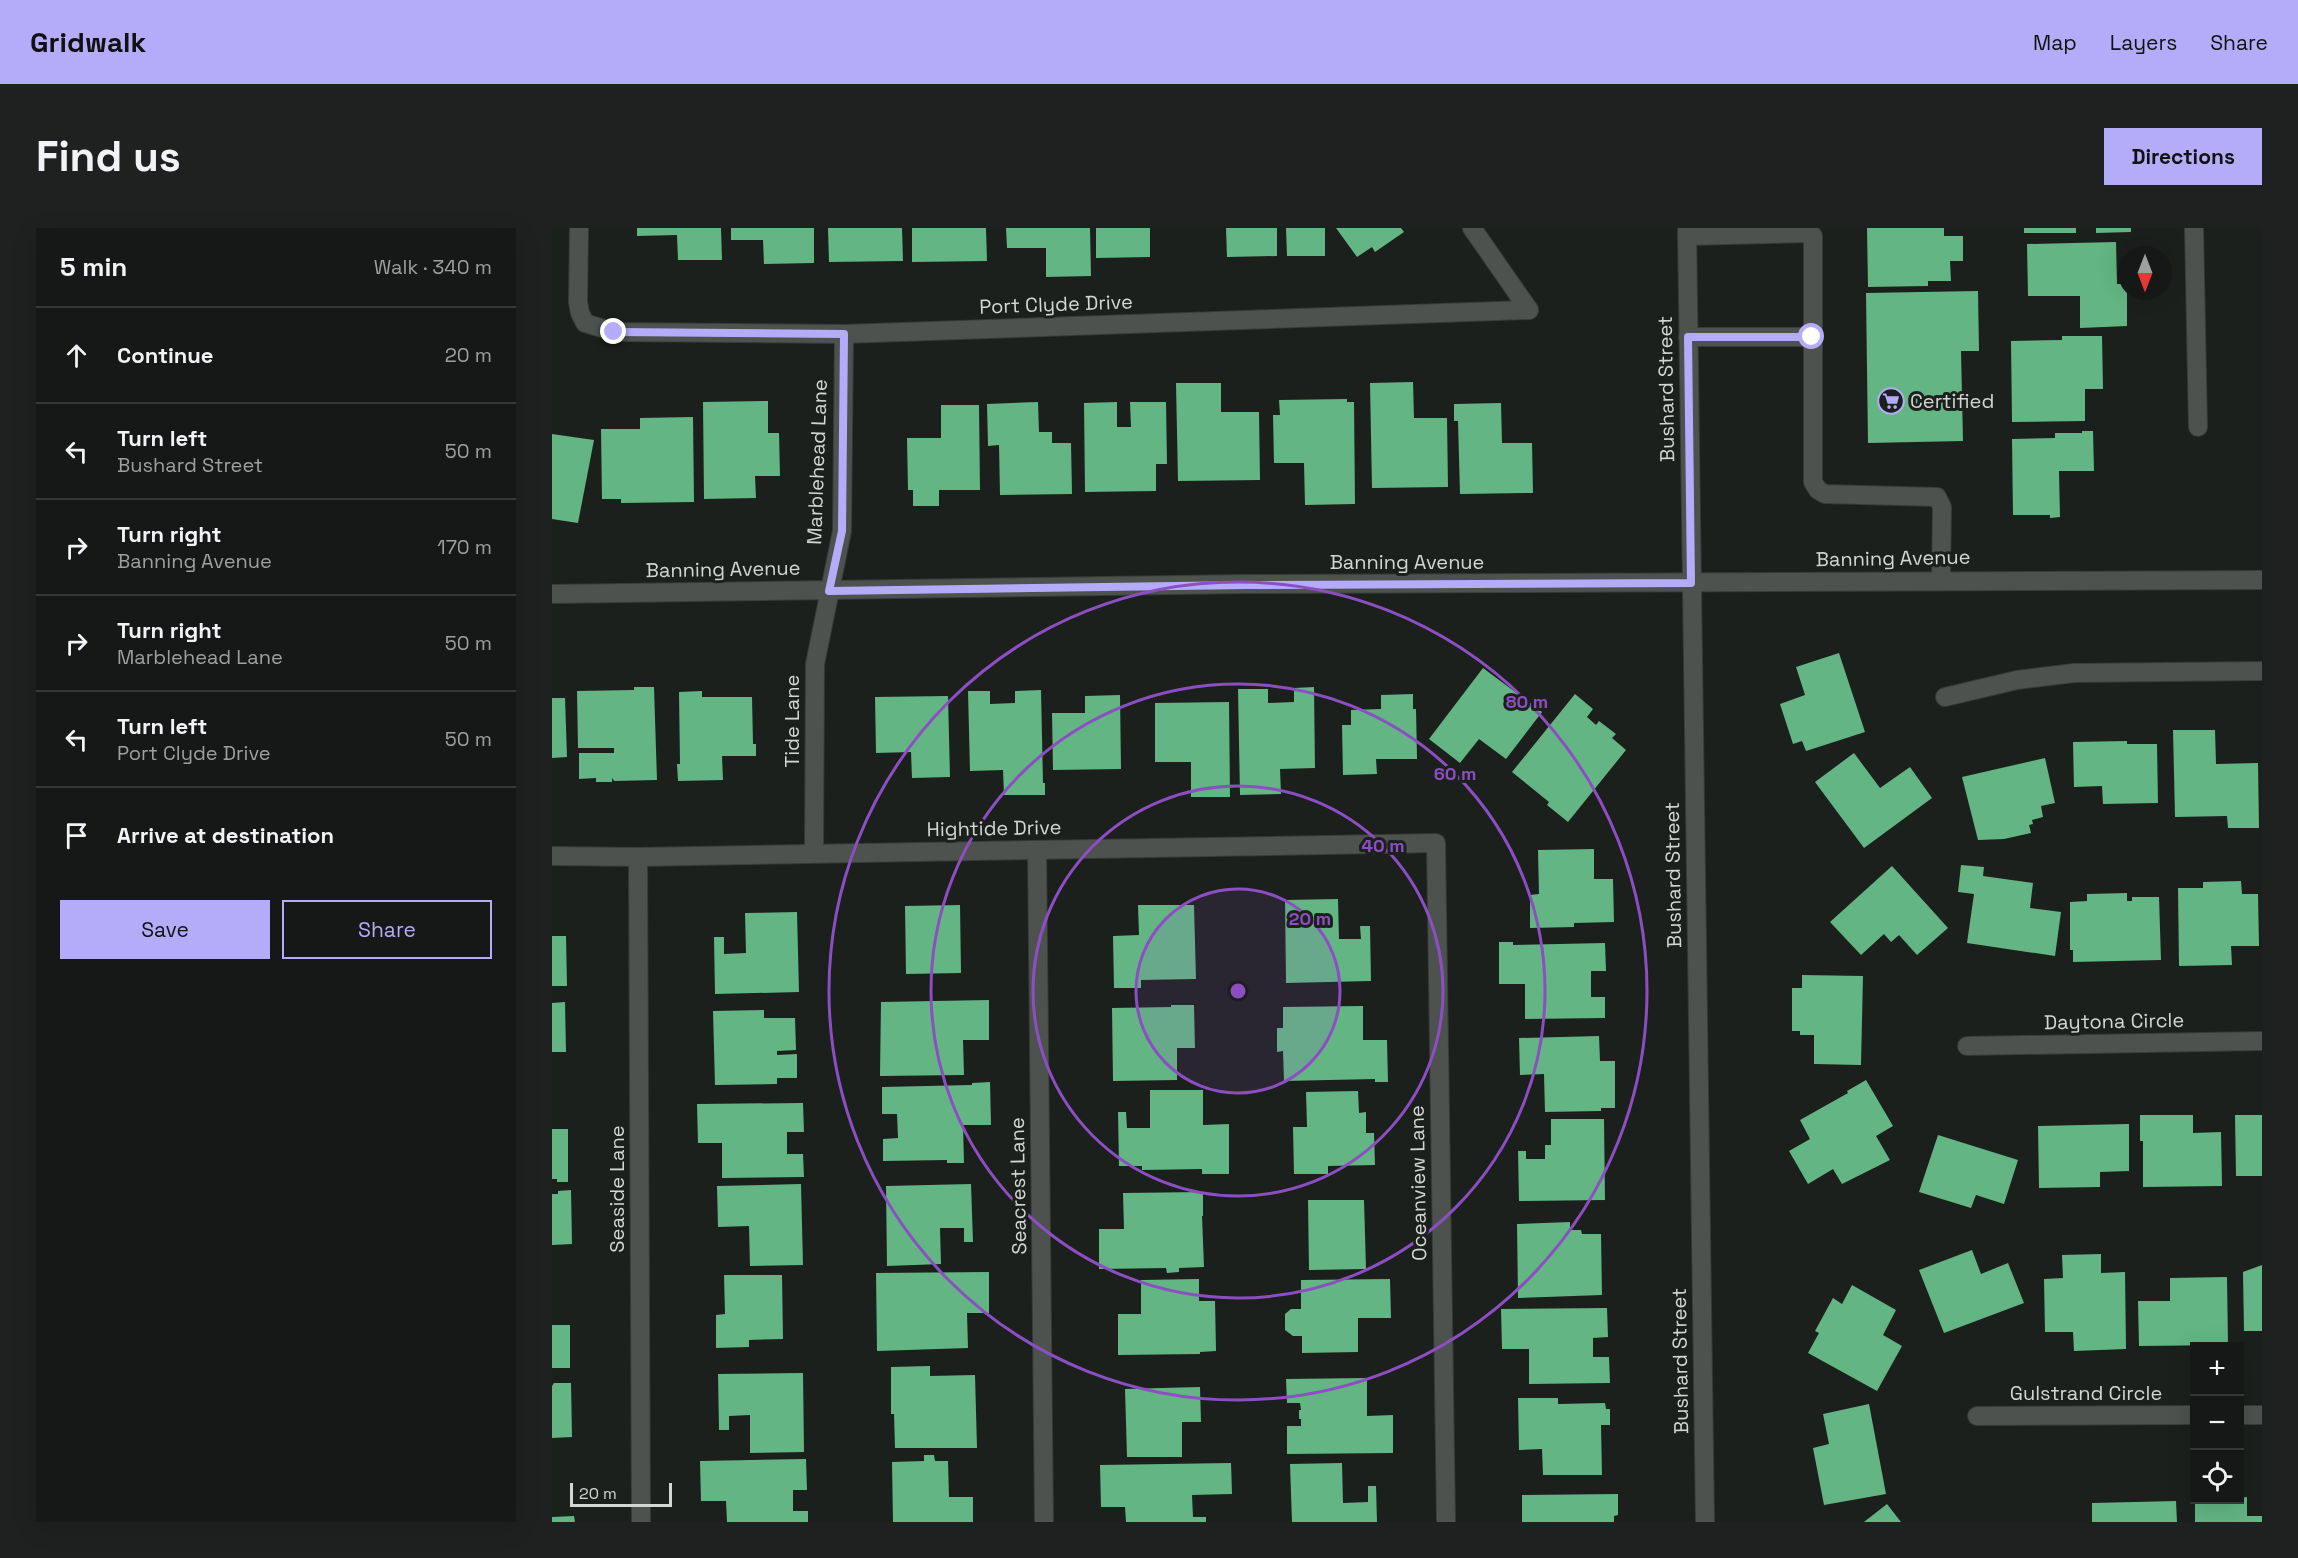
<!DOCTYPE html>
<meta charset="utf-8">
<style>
:root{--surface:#151816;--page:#1e211f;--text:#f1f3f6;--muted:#9da0a1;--line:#343735;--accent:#b4acf9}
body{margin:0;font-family:"Space Grotesk",sans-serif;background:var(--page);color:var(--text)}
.controls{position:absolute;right:18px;bottom:18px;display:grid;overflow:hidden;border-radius:0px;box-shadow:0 6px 24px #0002}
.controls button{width:54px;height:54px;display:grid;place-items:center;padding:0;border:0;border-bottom:2px solid var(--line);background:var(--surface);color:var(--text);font:30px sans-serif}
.compass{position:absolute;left:1566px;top:18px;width:54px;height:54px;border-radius:50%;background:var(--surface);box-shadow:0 6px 24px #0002;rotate:180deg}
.scale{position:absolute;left:18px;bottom:15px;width:102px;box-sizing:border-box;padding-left:6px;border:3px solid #d3d6d4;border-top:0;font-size:16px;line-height:21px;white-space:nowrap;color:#d3d6d4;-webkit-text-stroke:4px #1c201d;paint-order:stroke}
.stop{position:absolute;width:18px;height:18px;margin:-14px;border:4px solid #b4acf9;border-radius:50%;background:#fff}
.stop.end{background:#b4acf9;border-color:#fff;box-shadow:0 2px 6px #0008}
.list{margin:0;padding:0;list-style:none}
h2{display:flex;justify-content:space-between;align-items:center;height:78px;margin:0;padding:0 24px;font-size:26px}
h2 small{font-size:20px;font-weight:400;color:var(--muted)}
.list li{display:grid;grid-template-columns:39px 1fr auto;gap:18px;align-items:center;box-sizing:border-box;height:96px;padding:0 24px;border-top:2px solid var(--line)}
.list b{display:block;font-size:22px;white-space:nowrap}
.list p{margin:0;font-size:20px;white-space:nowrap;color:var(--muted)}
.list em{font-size:20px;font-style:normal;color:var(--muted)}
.actions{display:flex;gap:12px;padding:18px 24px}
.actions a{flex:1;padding:14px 0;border:2px solid var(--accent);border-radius:0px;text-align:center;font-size:21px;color:var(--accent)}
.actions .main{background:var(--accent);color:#111}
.icon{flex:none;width:33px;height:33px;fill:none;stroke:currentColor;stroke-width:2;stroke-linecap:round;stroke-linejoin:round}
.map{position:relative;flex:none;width:1710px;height:1294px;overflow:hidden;border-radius:0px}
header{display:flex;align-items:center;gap:36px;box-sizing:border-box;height:84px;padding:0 30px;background:var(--accent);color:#111}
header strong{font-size:28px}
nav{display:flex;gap:33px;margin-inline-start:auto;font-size:21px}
.intro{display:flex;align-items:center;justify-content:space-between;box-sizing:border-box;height:144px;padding:0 36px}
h1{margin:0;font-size:42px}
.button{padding:15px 27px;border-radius:0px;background:var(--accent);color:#111;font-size:21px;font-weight:700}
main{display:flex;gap:36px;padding:0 36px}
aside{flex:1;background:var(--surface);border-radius:0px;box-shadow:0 6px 24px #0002}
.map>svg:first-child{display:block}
.building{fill:#63b583}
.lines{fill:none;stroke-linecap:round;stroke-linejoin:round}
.lane-casing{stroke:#373b38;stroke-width:20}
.street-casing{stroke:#373b38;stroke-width:20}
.secondary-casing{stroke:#373b38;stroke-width:20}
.lane{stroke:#4d524e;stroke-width:18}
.street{stroke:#4d524e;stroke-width:18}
.secondary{stroke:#4d524e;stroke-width:18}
.route{stroke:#b4acf9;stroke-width:8}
.ring{fill:none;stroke:#8d4ec3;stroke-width:3}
.labels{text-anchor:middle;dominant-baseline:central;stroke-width:6;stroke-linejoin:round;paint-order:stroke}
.street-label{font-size:20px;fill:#d3d6d4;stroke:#1c201d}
.poi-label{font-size:20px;fill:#d3d6d4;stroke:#1c201d;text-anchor:start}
.centre{fill:#8d4ec3;stroke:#1c201d;stroke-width:3}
.ring-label{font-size:18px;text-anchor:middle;font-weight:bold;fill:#8d4ec3;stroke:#1c201d;stroke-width:6;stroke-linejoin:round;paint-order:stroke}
</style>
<header>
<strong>Gridwalk</strong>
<nav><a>Map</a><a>Layers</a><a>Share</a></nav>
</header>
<div class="intro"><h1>Find us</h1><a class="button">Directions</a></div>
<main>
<aside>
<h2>5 min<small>Walk · 340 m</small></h2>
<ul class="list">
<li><svg class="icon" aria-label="ahead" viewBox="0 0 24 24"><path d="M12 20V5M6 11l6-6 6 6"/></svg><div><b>Continue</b></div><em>20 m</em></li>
<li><svg class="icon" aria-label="left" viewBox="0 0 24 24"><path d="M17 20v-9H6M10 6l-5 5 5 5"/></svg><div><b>Turn left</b><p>Bushard Street</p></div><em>50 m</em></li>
<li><svg class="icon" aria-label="right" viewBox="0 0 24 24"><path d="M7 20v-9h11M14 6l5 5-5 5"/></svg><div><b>Turn right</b><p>Banning Avenue</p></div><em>170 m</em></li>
<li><svg class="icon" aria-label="right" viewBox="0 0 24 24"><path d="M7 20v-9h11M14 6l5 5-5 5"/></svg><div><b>Turn right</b><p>Marblehead Lane</p></div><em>50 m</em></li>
<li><svg class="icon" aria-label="left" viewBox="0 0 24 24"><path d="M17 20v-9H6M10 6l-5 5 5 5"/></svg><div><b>Turn left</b><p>Port Clyde Drive</p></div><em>50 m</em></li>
<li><svg class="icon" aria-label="arrive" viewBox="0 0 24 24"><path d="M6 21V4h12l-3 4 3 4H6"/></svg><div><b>Arrive at destination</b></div></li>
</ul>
<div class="actions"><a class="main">Save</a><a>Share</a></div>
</aside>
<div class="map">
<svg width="1710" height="1294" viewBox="0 0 1710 1294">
<rect width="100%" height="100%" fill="#1c201d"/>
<!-- building -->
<g class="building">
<path d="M85,0H169L170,32H126L125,7L85,8Z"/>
<path d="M179,0H262V35L212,36L211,12H179Z"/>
<path d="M276,0H350L351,33L277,34Z"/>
<path d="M360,0H434L435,33L360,34Z"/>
<path d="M454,0H538L539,48L494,49V20H455Z"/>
<path d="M544,0H598V29L544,30Z"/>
<path d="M674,0H725V28L675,29Z"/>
<path d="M734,0H773V28H735Z"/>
<path d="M784,0H849L852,4L823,24L820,19L805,29Z"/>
<path d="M1315,0H1392V8H1411V33H1398L1399,53H1376V58L1316,59Z"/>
<rect x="1472" y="0" width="52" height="5"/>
<path d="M1544,0H1579V4L1544,5Z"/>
<path d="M1564,14L1565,56H1575V98L1528,100V68H1476L1475,16Z"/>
<path d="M1426,63L1427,123H1409L1411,213L1316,215L1314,65Z"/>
<path d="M1510,108H1550L1551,161H1533V193L1460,194L1459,113L1510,112Z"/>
<path d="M861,154L862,190H895L896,259L820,260L818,155Z"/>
<path d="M624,155H669V184H707L708,252L626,253Z"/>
<path d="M795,171V174H802L803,276L753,277L752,235H722L721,187H728L727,172Z"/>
<path d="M216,173V205H227L228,248H203L204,270L152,271L151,174Z"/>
<path d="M486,174L487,204H500V215H519L520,266L448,267L447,217L436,218L435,176Z"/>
<path d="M565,174V199H579L578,174H614L615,236H604V263L533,264L532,175Z"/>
<path d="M949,175L950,215H980L981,265L908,266L906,193H902V176Z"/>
<path d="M389,177H427L428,262H387V278H361V262H356L355,210H389Z"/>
<path d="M141,189L142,274L69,275V271H50L49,201H88V190Z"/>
<path d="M1530,203H1541L1542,243H1507L1508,289L1498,290V287H1461L1460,211L1503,210V205H1530Z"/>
<path d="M0,206L42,212L26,295L0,291Z"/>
<path d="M1287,425L1313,504L1254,523L1250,513L1241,516L1228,476L1253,467L1244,439Z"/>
<path d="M931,440L990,484L954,531L927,511L908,535L877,511Z"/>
<path d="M82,459H102L105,552L62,553L60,550V554H44V550L27,551V525H62V520H26L25,463L82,462Z"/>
<path d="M762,459L763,540L728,541L729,566L688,567L686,461H716V475L742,474V460Z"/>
<path d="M489,462L491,555H493V567H452L451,542L418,543L416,463H438V476L463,475V463Z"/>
<path d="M150,463V469H200L201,516H204V528H170L171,552L126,553L125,536H128L127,464Z"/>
<path d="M861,466V481H864L865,531H824L825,546L791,547L790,497H799V482L829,481V467Z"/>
<path d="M1023,466L1041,481L1035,489L1044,497L1047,493L1064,506L1060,510L1074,522L1016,594L995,577L997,574L960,544Z"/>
<path d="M568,467L569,541L501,542L500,485H533V468Z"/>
<path d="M396,468L398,549L360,550L359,524L324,525L323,469Z"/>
<path d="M0,470H13L15,529L0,530Z"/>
<path d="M677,474L678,569H639V534H603V475Z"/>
<path d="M1621,502H1663L1664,536L1706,535L1707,600H1676L1675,588L1623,589Z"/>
<path d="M1575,513V516H1605L1606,575L1551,576L1550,558L1522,559L1521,514Z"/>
<path d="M1302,525L1328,560L1358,539L1380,570L1312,620L1263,554Z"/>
<path d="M1493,530L1503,575L1489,578L1491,589L1480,592L1481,596L1477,597L1479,605L1452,611L1426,612L1410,549Z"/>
<path d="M1042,621V651H1061L1062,694L1022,695V699L978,700V667L987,666L986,622Z"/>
<path d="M1409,637L1432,639L1431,648L1481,655L1478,680L1509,684L1503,728L1415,715L1422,666L1406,664Z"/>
<path d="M1340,638L1396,700L1365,727L1347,707L1339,714L1332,706L1309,727L1278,694Z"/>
<path d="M1689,653L1690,666H1706L1707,718H1679L1680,737L1627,738L1626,660H1651V654Z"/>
<path d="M1575,665V673H1580V669H1607L1609,732L1521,734V722H1518V674L1535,673V666Z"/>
<path d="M786,671L787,711H809L808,698H818L819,753L734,755L733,672Z"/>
<path d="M408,677L409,745L354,746L353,678Z"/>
<path d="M586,677H642L644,751L589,752V760H562L561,708L587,707Z"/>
<path d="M245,684L247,764L163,766L162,709H172V726L194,725L193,685Z"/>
<path d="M0,708H14L15,758H0Z"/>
<path d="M947,714H961V717L1053,715L1054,743H1039V769H1053V790L973,791V756H947Z"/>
<path d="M1250,747L1311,748L1309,837L1262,836V807H1248V803H1240V760H1250Z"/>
<path d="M437,772V812H411L412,847L328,848L329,774Z"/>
<path d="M13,774L14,824H0V775Z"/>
<path d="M619,777H642L643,820H625V852L561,853L560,780L619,779Z"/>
<path d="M811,778V812H835L836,854H823V851L732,853L731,823L725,824V800H731V779Z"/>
<path d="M212,782V790H243L244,822L225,823V827L245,826V850H225V856L163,857L161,783Z"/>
<path d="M1047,808L1048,833H1063V880H1049V883L993,884L992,846L968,847L967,810Z"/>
<path d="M1314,852L1341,898L1324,908L1338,932L1290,956L1281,941L1256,956L1237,923L1258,911L1248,892L1296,865L1295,863Z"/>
<path d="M438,854L439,897H411L412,935H395V932L331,933V911L346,910L345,886H330V859L420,857V855Z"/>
<path d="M598,862H651V897L677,896V946H650V941L590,942V938H567L566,884H574L575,900H598Z"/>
<path d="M806,863L807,885L814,884V905H822L823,937L776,938V946H742L741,899H755L754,864Z"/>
<path d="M251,875L252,904H235V926H251L252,949L170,950V915H146L145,876Z"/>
<path d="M1588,887H1641V905L1669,904L1670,958L1591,959V913H1588Z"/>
<path d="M1683,887H1710V948H1684Z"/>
<path d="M999,891H1052L1053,972L967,973L966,923H974V931H993V917H999Z"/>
<path d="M1577,896V943L1548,944V959L1487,960L1486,898Z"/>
<path d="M0,901H16V954H5V951H0Z"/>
<path d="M1386,907L1466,932L1452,976L1424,967L1419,980L1367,964Z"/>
<path d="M249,956L251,1037L198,1038L197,998L166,999L165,958Z"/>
<path d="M419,956L421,1014H412V1000H388L389,1036L335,1038L334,958Z"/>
<path d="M19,962L20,1016L0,1017V966H6V963Z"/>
<path d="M651,964V988H650L652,1039L627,1040V1044L615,1045L614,1040L547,1041V1001H572L571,965Z"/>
<path d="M756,972H812L814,1041L757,1042Z"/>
<path d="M1018,994V1002H1029L1030,1006H1049L1050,1067L966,1070L965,996Z"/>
<path d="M1420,1022L1429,1046L1456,1035L1472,1075L1392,1105L1367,1042Z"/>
<path d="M1549,1026V1045L1573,1044L1574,1121L1522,1123L1521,1104H1493L1492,1051L1511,1050L1510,1027Z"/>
<path d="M1710,1037V1103H1692L1691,1044Z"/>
<path d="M437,1044V1085H415L416,1120L325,1123L324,1045Z"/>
<path d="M172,1047H230L231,1111L197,1112V1119L164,1120V1087L173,1086Z"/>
<path d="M1675,1049L1676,1117L1587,1118L1586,1073H1618V1050Z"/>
<path d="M647,1051V1073H663L664,1123L648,1124V1126L566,1127V1086H589V1052Z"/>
<path d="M838,1051L839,1090H806V1124L750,1125V1108H741L733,1102V1086L739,1081H749V1052Z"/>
<path d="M1300,1057L1344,1082L1331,1107L1350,1118L1325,1163L1256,1125L1267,1105L1263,1103L1281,1070L1290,1076Z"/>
<path d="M1055,1080L1056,1109L1041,1110V1129H1057L1058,1155L977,1156V1121H950L949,1081Z"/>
<rect x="0" y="1097" width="18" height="43"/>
<path d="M378,1138V1148L423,1147L425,1220H343L342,1186H339V1139Z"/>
<path d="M251,1145L252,1224L198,1225V1187L177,1188V1202H167L166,1146Z"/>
<path d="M815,1150V1188L841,1187V1225L735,1226V1198H749V1191H747V1182H749L748,1175H735L734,1151Z"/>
<path d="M2,1155H19L20,1209L0,1210V1158Z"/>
<path d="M648,1159L649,1194H630V1229H575L573,1161Z"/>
<path d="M966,1170H1006V1176L1053,1175L1054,1181H1058V1197H1049L1050,1247H991L990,1221L967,1222Z"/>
<path d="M1317,1176L1334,1266L1272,1277L1261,1220L1277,1216L1271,1186Z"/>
<path d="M372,1227H382L383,1233H396L397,1269H421V1294H341L340,1234L372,1233Z"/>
<path d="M254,1231L255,1262H241V1283H256V1294H175L174,1273H149L148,1233Z"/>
<path d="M679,1235L680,1266L640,1267L641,1289H654V1294H574L573,1279H549L548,1237Z"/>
<path d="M790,1235L791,1275L816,1274V1258H824L825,1294H740L738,1236Z"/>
<path d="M1066,1266V1287L1062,1288V1294H970V1267Z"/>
<path d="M1695,1269V1288H1710V1294H1643V1272H1688V1270Z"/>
<path d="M1624,1273L1625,1294H1540V1275Z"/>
<path d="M1335,1276L1349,1294H1312Z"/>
<path d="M22,1288L23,1294H0V1289Z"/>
</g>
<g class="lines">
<!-- lane casing -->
<g class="lane-casing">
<g id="lane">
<path d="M1135,8L1258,5L1261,8V254L1266,262L1273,266L1385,269L1390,279L1389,352"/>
<path d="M1136,109H1260"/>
</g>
</g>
<!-- street casing -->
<g class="street-casing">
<g id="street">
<path d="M27,0L26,74L28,85L33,95L62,104L292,106L977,82"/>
<path d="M920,0L977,82"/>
<path d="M1642,0L1646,199"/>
<path d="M1393,469L1465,452L1522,445L1710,443"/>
<path d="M485,622L492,1294"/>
<path d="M262,624L263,436L290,303L292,106"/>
<path d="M0,628L86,629L884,615L894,1294"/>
<path d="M86,629L89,1294"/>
<path d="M1415,818L1710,813"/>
<path d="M1688,1187H1710"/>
<path d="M1425,1188L1642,1187"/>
</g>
</g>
<!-- secondary casing -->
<g class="secondary-casing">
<g id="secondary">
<path d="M1135,0L1153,1294"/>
<path d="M0,366L694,356L1710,352"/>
</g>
</g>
<!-- lane -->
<use href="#lane" class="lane"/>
<!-- street -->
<use href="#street" class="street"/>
<!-- secondary -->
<use href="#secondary" class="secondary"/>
</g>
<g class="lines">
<!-- route -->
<path class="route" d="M62,104L292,106L290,303L277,363L694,357L1139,355L1136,109H1260"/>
</g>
<!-- distance rings -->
<circle cx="686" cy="763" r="102" fill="#8d4ec3" fill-opacity=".12"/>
<g class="ring">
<circle cx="686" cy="763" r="102"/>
<circle cx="686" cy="763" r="205"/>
<circle cx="686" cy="763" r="307"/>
<circle cx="686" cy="763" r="409"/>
</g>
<!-- icons -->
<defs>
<g id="supermarket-ring" transform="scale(1.35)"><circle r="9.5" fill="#1c201d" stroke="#b4acf9" stroke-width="1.5"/><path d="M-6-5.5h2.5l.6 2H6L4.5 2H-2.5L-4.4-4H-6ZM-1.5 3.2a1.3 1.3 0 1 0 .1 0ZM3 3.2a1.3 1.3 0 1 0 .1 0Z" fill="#b4acf9"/></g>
</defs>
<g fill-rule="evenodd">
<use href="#supermarket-ring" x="1339" y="173"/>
</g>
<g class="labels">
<!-- street labels -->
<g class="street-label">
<text transform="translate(504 76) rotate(-2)">Port Clyde Drive</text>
<text transform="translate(1114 161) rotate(-91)">Bushard Street</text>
<text transform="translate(265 234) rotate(-88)">Marblehead Lane</text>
<text transform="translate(1341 330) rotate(-1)">Banning Avenue</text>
<text x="855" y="334">Banning Avenue</text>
<text transform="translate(171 341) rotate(-1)">Banning Avenue</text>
<text transform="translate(240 493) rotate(-90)">Tide Lane</text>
<text transform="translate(442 600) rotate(-1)">Hightide Drive</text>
<text transform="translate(1121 647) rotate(-91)">Bushard Street</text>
<text transform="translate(1562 793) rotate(-1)">Daytona Circle</text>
<text transform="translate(866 955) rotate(-91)">Oceanview Lane</text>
<text transform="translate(466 958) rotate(-91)">Seacrest Lane</text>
<text transform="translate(65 961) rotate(-90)">Seaside Lane</text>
<text transform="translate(1128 1133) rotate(-91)">Bushard Street</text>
<text x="1534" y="1165">Gulstrand Circle</text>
</g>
<!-- poi labels -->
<g class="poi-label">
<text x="1358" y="173">Certified</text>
</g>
</g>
<circle cx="686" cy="763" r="9" class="centre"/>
<g class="ring-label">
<text x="975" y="480">80 m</text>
<text x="903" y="552">60 m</text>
<text x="831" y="624">40 m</text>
<text x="758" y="697">20 m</text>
</g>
</svg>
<div class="controls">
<button>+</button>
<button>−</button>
<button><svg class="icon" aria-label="locate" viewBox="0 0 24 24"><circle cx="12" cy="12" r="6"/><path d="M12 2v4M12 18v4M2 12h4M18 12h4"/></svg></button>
</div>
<svg class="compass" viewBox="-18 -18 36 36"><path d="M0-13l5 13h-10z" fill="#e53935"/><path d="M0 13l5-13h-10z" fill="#9da0a1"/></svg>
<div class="scale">20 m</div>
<div class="stop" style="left:1260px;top:109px"></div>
<div class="stop end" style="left:62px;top:104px"></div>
</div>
</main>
